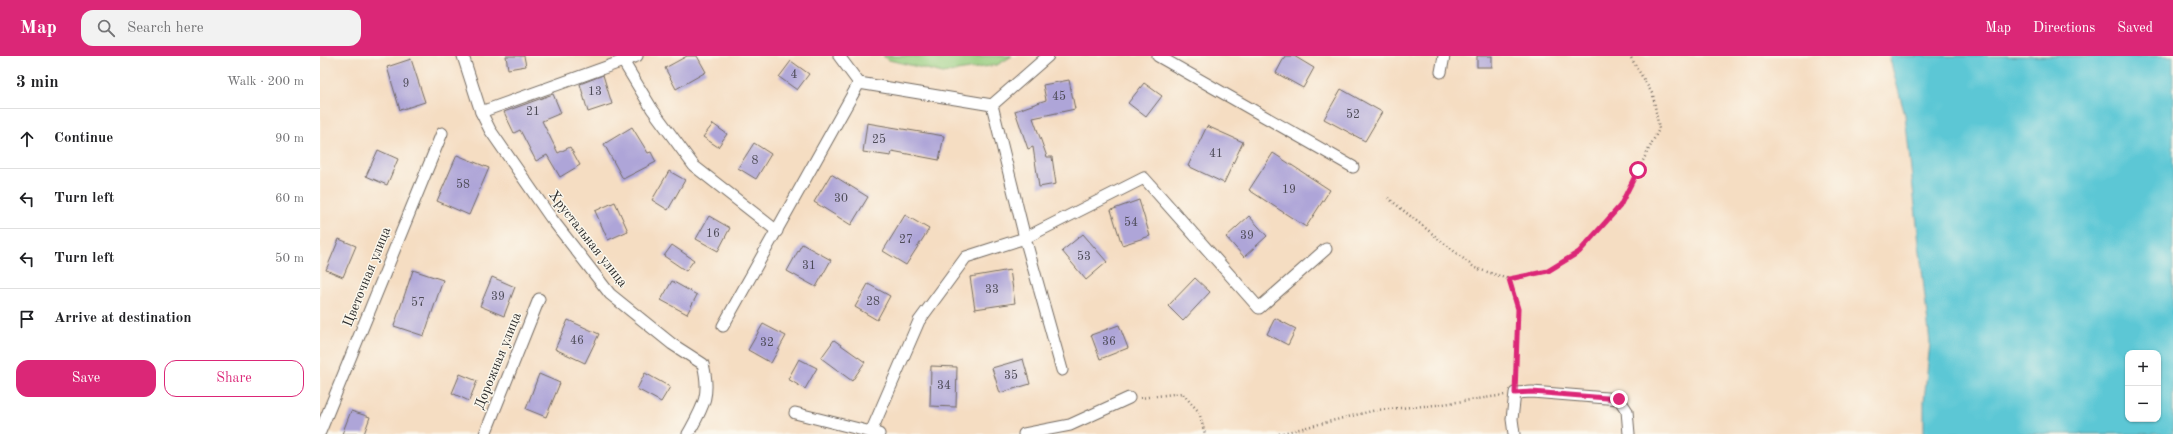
<!DOCTYPE html>
<meta charset="utf-8">
<style>
:root{--surface:#fff;--page:#f2f2f2;--text:#202124;--muted:#757577;--line:#e0e0e0;--accent:#db2777}
body{margin:0;font-family:"Old Standard TT",serif;background:var(--page);color:var(--text)}
.controls{position:absolute;right:12px;bottom:12px;display:grid;overflow:hidden;border-radius:8px;box-shadow:0 1px 3px #0004}
.controls button{width:36px;height:36px;display:grid;place-items:center;padding:0;border:0;border-bottom:1px solid var(--line);background:var(--surface);color:var(--text);font:20px sans-serif}
.stop{position:absolute;width:12px;height:12px;margin:-9px;border:3px solid #db2777;border-radius:50%;background:#fff}
.stop.end{background:#db2777;border-color:#fff;box-shadow:0 1px 4px #0008}
.list{margin:0;padding:0;list-style:none}
h2{display:flex;justify-content:space-between;align-items:center;height:52px;margin:0;padding:0 16px;font-size:17px}
h2 small{font-size:13px;font-weight:400;color:var(--muted)}
.list li{display:grid;grid-template-columns:26px 1fr auto;gap:12px;align-items:center;box-sizing:border-box;height:60px;padding:0 16px;border-top:1px solid var(--line)}
.list b{display:block;font-size:15px;white-space:nowrap}
.list em{font-size:13px;font-style:normal;color:var(--muted)}
.actions{display:flex;gap:8px;padding:12px 16px}
.actions a{flex:1;padding:9px 0;border:1px solid var(--accent);border-radius:12px;text-align:center;font-size:14px;color:var(--accent)}
.actions .main{background:var(--accent);color:#fff}
.icon{flex:none;width:22px;height:22px;fill:none;stroke:currentColor;stroke-width:2;stroke-linecap:round;stroke-linejoin:round}
.map{position:relative;flex:none;width:1853px;height:378px;overflow:hidden}
header{display:flex;align-items:center;gap:24px;box-sizing:border-box;height:56px;padding:0 20px;background:var(--accent);color:#fff}
header strong{font-size:19px}
nav{display:flex;gap:22px;margin-inline-start:auto;font-size:14px}
.search{width:280px;height:36px;background:var(--page);display:flex;align-items:center;gap:10px;box-sizing:border-box;padding:0 14px;border-radius:12px;color:var(--muted);font-size:15px}
main{display:flex}
aside{flex:1;background:var(--surface)}
.map>svg:first-child{display:block}
.green{fill:#96cc7e;stroke:#607c54}
.water{fill:#5cc7d5;stroke:#447980;fill-rule:evenodd}
.building{fill:#aea5d8}
.lines{fill:none;stroke-linecap:round;stroke-linejoin:round}
.street-casing{stroke:#726960;stroke-width:13}
.path{stroke:#726960;stroke-width:2.5;stroke-dasharray:1 3;stroke-linecap:butt}
.street{stroke:#fff;stroke-width:11}
.route{stroke:#db2777;stroke-width:5}
.labels{text-anchor:middle;dominant-baseline:central;stroke-width:3;stroke-linejoin:round;paint-order:stroke}
.number-label{font-size:12px;fill:#4c4a56}
.street-label{font-size:14px;fill:#2b2b2b;stroke:#fbf7ec}
</style>
<header>
<strong>Map</strong>
<div class="search"><svg class="icon" aria-label="search" viewBox="0 0 24 24"><circle cx="10" cy="10" r="6"/><path d="M15 15l6 6"/></svg>Search here</div>
<nav><a>Map</a><a>Directions</a><a>Saved</a></nav>
</header>
<main>
<aside>
<h2>3 min<small>Walk · 200 m</small></h2>
<ul class="list">
<li><svg class="icon" aria-label="ahead" viewBox="0 0 24 24"><path d="M12 20V5M6 11l6-6 6 6"/></svg><div><b>Continue</b></div><em>90 m</em></li>
<li><svg class="icon" aria-label="left" viewBox="0 0 24 24"><path d="M17 20v-9H6M10 6l-5 5 5 5"/></svg><div><b>Turn left</b></div><em>60 m</em></li>
<li><svg class="icon" aria-label="left" viewBox="0 0 24 24"><path d="M17 20v-9H6M10 6l-5 5 5 5"/></svg><div><b>Turn left</b></div><em>50 m</em></li>
<li><svg class="icon" aria-label="arrive" viewBox="0 0 24 24"><path d="M6 21V4h12l-3 4 3 4H6"/></svg><div><b>Arrive at destination</b></div></li>
</ul>
<div class="actions"><a class="main">Save</a><a>Share</a></div>
</aside>
<div class="map">
<svg width="1853" height="378" viewBox="0 0 1853 378">
<rect width="100%" height="100%" fill="#fbf7ec"/>
<filter id="ink" filterUnits="userSpaceOnUse"><feTurbulence type="fractalNoise" baseFrequency=".025" numOctaves="2"/><feDisplacementMap in="SourceGraphic" scale="8" xChannelSelector="R" yChannelSelector="G"/><feConvolveMatrix kernelMatrix="1 2 1 2 8 2 1 2 1" color-interpolation-filters="sRGB"/></filter>
<filter id="wash" filterUnits="userSpaceOnUse"><feTurbulence type="fractalNoise" baseFrequency=".012" numOctaves="4" result="noise"/><feDisplacementMap in="SourceGraphic" scale="16" xChannelSelector="R" yChannelSelector="G"/><feGaussianBlur stdDeviation="0.9" result="paint"/><feColorMatrix in="noise" values="0 0 0 0 0 0 0 0 0 0 0 0 0 0 0 0 0 1.4 0 .05"/><feComposite in="paint" operator="in"/></filter>
<g filter="url(#wash)">
<rect width="100%" height="100%" fill="#f5ddc2"/>
<!-- green -->
<path class="green" d="M563,0H692L677,9L623,17L569,4Z"/>
<!-- water -->
<path class="water" d="M1569,0H1853V378H1604V345L1610,287L1585,59ZM1808,297H1838V363H1808Z"/>
<g id="blocks">
<!-- building -->
<g class="building">
<path d="M186,0H204L206,10L188,13Z"/>
<path d="M367,0H377L386,16L356,33L345,12Z"/>
<path d="M965,0H974L994,12L983,32L956,17Z"/>
<rect x="1157" y="0" width="15" height="11"/>
<path d="M91,3L105,46L80,54L67,11Z"/>
<path d="M471,5L489,18L477,34L459,21Z"/>
<path d="M283,19L292,48L268,56L260,28Z"/>
<path d="M749,24L755,53L713,62L727,101H732L736,128L719,131L713,91L708,93L695,55L726,44L723,29Z"/>
<path d="M824,27L842,40L826,61L808,47Z"/>
<path d="M1021,33L1062,56L1045,85L1004,63Z"/>
<path d="M233,38L241,57L222,65L238,97L250,91L260,109L240,121L227,99L216,105L200,74L194,77L184,56Z"/>
<path d="M547,67L624,80L619,104L572,95L571,100L543,96Z"/>
<path d="M393,68L407,78L398,91L383,81Z"/>
<path d="M887,70L923,86L904,127L868,110Z"/>
<path d="M312,71L328,97L331,96L336,106L303,123L284,88Z"/>
<path d="M434,87L451,98L436,123L418,112Z"/>
<path d="M58,94L78,103L67,129L46,120Z"/>
<path d="M953,97L1010,134L986,171L929,134Z"/>
<path d="M137,99L169,112L149,159L117,145Z"/>
<path d="M349,115L365,124L348,154L332,144Z"/>
<path d="M511,118L548,141L531,169L494,146Z"/>
<path d="M819,144L830,180L802,189L791,154Z"/>
<path d="M295,146L308,175L288,184L275,155Z"/>
<path d="M585,159L609,173L586,209L563,195Z"/>
<path d="M389,160L410,172L398,195L376,183Z"/>
<path d="M929,160L947,180L924,201L906,181Z"/>
<path d="M763,178L787,206L766,224L742,195Z"/>
<path d="M19,183L36,190L23,221L6,214Z"/>
<path d="M482,188L511,204L496,231L467,215Z"/>
<path d="M352,189L374,204L366,215L344,200Z"/>
<path d="M93,214L123,224L104,280L74,270Z"/>
<path d="M690,214L695,247L655,253L650,221Z"/>
<path d="M172,221L195,231L184,260L160,250Z"/>
<path d="M875,222L890,236L863,265L848,250Z"/>
<path d="M352,225L377,239L367,258L341,244Z"/>
<path d="M548,228L570,240L557,264L535,251Z"/>
<path d="M955,262L976,273L968,289L947,278Z"/>
<path d="M248,264L279,278L265,307L235,293Z"/>
<path d="M443,268L466,280L451,307L428,294Z"/>
<path d="M799,269L808,292L780,303L771,279Z"/>
<path d="M514,284L545,306L532,325L501,302Z"/>
<path d="M479,303L497,312L485,333L468,323Z"/>
<path d="M703,303L710,328L680,337L672,312Z"/>
<path d="M611,310L637,311L636,351L610,350Z"/>
<path d="M325,317L350,331L341,346L317,333Z"/>
<path d="M140,318L157,325L149,345L132,337Z"/>
<path d="M219,318L240,327L226,361L206,353Z"/>
<path d="M31,355L50,361L44,378H22Z"/>
</g>
</g>
</g>
<g filter="url(#ink)">
<use href="#blocks" fill-opacity="0" stroke="#726960" stroke-width="1"/>
<g class="lines">
<!-- street casing -->
<g class="street-casing">
<g id="street">
<path d="M143,0L161,56L170,74L231,162L290,238L352,288L383,308C391,340 383,351 368,378"/>
<path d="M302,0L303,5L332,53L374,110L457,175"/>
<path d="M519,0L539,27L672,49L728,0"/>
<path d="M838,0L1033,111"/>
<path d="M1121,16L1124,0"/>
<path d="M672,49L705,182L742,314"/>
<path d="M161,56L317,0"/>
<path d="M403,270L539,27"/>
<path d="M475,357L559,378"/>
<path d="M0,376L122,77"/>
<path d="M551,376L599,265L646,201L705,182L824,122L939,252L1006,193"/>
<path d="M165,378L219,243"/>
<path d="M704,378L750,369L809,342"/>
<path d="M1194,378L1192,363L1195,337L1212,336L1299,343L1307,355L1309,378"/>
</g>
</g>
<!-- path -->
<g class="path">
<path d="M1068,142L1155,212L1189,223L1228,215L1259,196L1300,150L1339,73L1333,39L1310,0"/>
<path d="M1189,223L1198,253L1195,327"/>
<path d="M820,342L862,337L879,356L885,378"/>
<path d="M959,378L1056,354L1116,349L1185,339"/>
</g>
<!-- street -->
<use href="#street" class="street"/>
</g>
</g>
<g class="lines" filter="url(#ink)">
<!-- route -->
<path class="route" d="M1299,343L1212,336L1195,337L1198,253L1189,223L1228,215L1259,196L1300,150L1318,114"/>
</g>
<g class="labels">
<!-- number labels -->
<g class="number-label">
<text x="474" y="19">4</text>
<text x="86" y="28">9</text>
<text x="275" y="36">13</text>
<text x="739" y="41">45</text>
<text x="213" y="56">21</text>
<text x="1033" y="59">52</text>
<text x="559" y="84">25</text>
<text x="896" y="98">41</text>
<text x="435" y="105">8</text>
<text x="143" y="129">58</text>
<text x="969" y="134">19</text>
<text x="521" y="143">30</text>
<text x="811" y="167">54</text>
<text x="393" y="178">16</text>
<text x="927" y="180">39</text>
<text x="586" y="184">27</text>
<text x="764" y="201">53</text>
<text x="489" y="210">31</text>
<text x="672" y="234">33</text>
<text x="178" y="241">39</text>
<text x="553" y="246">28</text>
<text x="98" y="247">57</text>
<text x="257" y="285">46</text>
<text x="789" y="286">36</text>
<text x="447" y="287">32</text>
<text x="691" y="320">35</text>
<text x="624" y="330">34</text>
</g>
<!-- street labels -->
<g class="street-label">
<text transform="translate(268 183) rotate(52)">Хрустальная улица</text>
<text transform="translate(47 221) rotate(-68)">Цветочная улица</text>
<text transform="translate(178 305) rotate(-68)">Дорожная улица</text>
</g>
</g>
</svg>
<div class="controls">
<button>+</button>
<button>−</button>
</div>
<div class="stop" style="left:1318px;top:114px"></div>
<div class="stop end" style="left:1299px;top:343px"></div>
</div>
</main>
